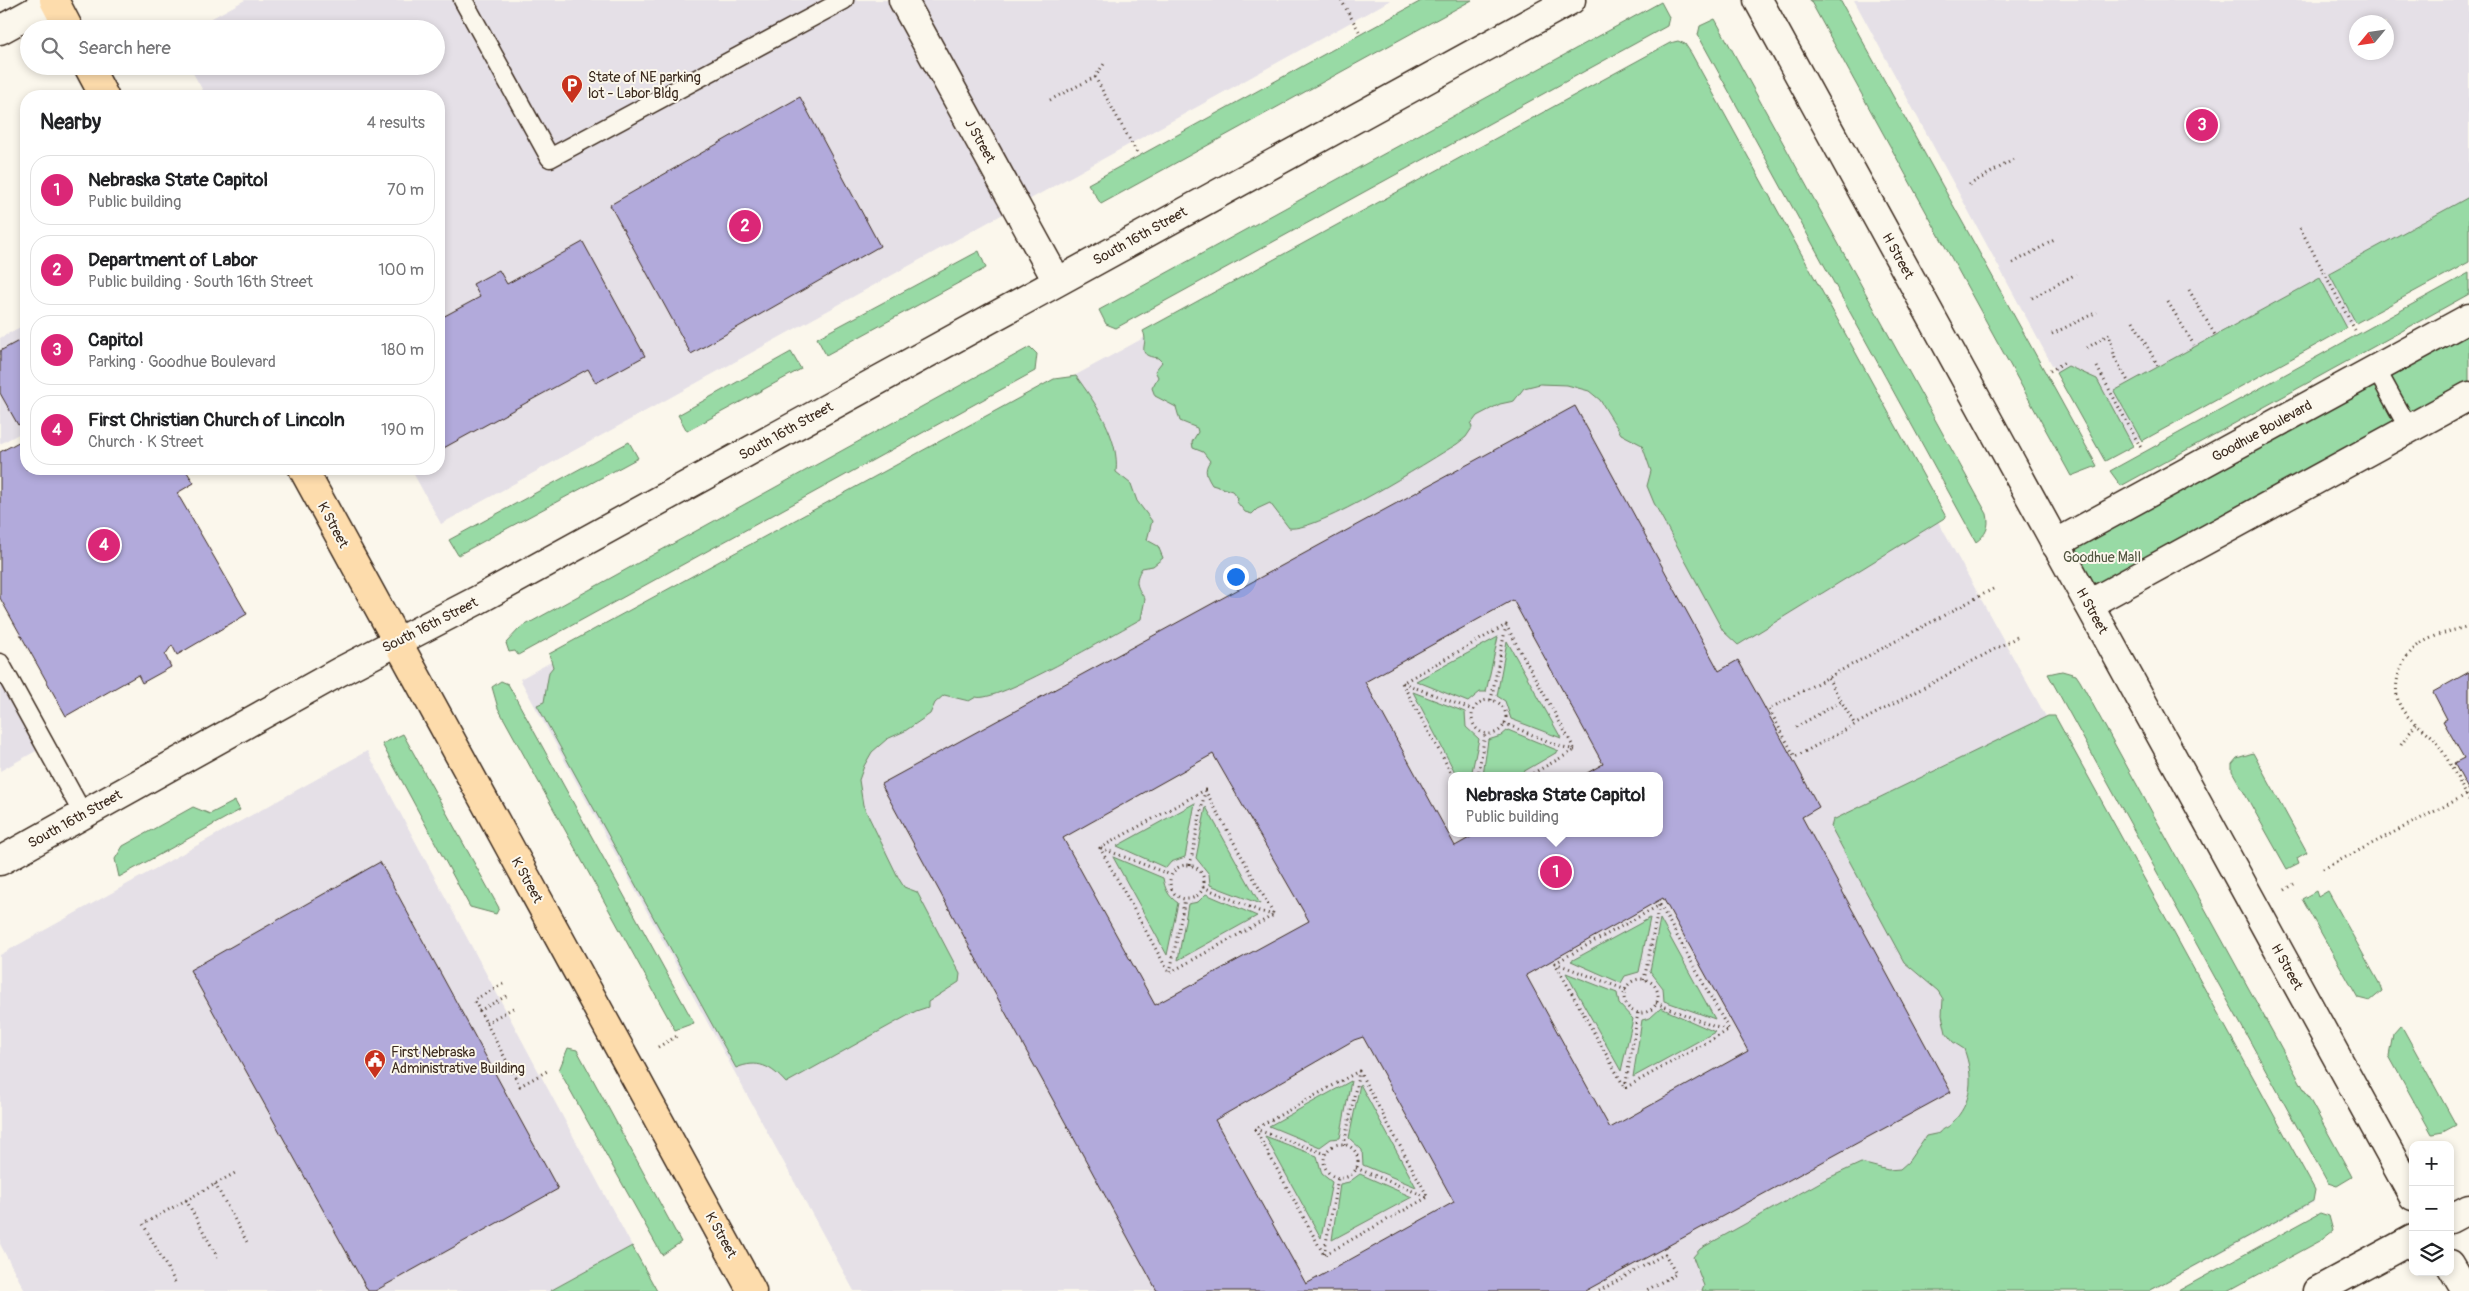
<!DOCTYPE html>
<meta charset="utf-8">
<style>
:root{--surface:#fff;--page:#f6f6f6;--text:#202124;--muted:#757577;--line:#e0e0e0;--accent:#db2777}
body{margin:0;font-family:Pangolin,sans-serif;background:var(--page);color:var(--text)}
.controls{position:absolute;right:15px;bottom:15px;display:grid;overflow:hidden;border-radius:10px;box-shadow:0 2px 8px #0003}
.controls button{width:45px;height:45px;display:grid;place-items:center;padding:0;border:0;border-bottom:1px solid var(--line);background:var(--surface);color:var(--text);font:25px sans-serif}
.compass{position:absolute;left:2349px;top:15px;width:45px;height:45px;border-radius:50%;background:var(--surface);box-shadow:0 2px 8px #0003;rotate:241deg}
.you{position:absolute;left:1235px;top:576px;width:18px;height:18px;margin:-12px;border:4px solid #fff;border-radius:50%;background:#1a73e8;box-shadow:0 0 0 8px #1a73e833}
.badge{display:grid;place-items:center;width:32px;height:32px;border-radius:50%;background:var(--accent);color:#fff;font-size:16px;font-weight:700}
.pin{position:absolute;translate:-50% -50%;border:2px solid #fff;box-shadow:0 1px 5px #0006}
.popup{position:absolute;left:1448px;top:772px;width:215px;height:65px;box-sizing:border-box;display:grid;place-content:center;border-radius:10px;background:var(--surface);filter:drop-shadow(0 1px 4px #0005);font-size:16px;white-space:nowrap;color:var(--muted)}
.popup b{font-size:19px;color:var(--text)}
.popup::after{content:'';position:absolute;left:50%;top:100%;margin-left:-10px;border:10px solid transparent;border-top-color:var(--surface)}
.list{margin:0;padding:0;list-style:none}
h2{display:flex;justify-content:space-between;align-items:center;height:65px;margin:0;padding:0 20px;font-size:21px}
h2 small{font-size:16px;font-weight:400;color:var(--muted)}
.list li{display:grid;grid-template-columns:32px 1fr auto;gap:15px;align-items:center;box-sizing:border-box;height:70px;margin:0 10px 10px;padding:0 10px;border:1px solid var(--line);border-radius:20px}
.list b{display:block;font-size:19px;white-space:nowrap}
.list p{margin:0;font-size:16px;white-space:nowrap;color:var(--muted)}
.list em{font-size:16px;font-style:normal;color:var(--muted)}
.icon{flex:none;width:28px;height:28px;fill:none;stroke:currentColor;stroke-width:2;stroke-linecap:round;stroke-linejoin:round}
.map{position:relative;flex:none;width:2469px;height:1291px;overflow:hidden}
.search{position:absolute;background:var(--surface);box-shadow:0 2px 8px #0003;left:20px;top:20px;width:425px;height:55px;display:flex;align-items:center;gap:12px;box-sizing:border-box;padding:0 18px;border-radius:28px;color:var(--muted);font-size:19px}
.panel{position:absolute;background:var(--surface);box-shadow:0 2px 8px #0003;left:20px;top:90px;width:425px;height:385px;border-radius:20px}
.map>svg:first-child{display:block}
.built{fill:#e5e0e7;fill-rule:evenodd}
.green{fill:#98daa5;stroke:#6a8262}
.building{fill:#b2aadb;stroke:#3b2a1e;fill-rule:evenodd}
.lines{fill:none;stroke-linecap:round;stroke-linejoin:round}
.lane-casing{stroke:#3b2a1e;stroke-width:21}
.street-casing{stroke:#3b2a1e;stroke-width:31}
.secondary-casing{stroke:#3b2a1e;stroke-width:31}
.primary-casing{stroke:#3b2a1e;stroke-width:31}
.path{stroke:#3b2a1e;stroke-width:3;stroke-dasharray:1 4;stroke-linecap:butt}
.lane{stroke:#fbf7ec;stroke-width:18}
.street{stroke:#fbf7ec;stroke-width:28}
.secondary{stroke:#fbf7ec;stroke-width:28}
.primary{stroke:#fddcac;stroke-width:28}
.labels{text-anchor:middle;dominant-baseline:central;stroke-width:4;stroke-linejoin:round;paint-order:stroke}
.poi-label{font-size:14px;fill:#3b2a1e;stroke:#fbf7ec;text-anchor:start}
.street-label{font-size:14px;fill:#3b2a1e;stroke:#fbf7ec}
.park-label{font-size:14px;fill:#525640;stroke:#fbf7ec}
</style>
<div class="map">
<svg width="2469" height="1291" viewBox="0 0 2469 1291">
<rect width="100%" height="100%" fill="#fbf7ec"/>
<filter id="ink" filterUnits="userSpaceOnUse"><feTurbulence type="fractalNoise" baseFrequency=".02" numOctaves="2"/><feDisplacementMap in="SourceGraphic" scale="10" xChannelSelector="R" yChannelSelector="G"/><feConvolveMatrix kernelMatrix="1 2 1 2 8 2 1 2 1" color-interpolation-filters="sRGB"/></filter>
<g filter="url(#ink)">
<!-- built -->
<g class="built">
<path d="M245,0H1391L441,524L411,469H439V96H206L189,66H436V29H192Z"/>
<path d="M1854,0H2469V259L2103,459ZM2356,22H2386V52H2356Z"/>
<path d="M1676,47L2314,1202L2150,1291H854L520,679ZM1452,776H1660V833H1452Z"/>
<path d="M26,324V430L0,444V338Z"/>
<path d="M0,663L45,746L0,771Z"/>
<path d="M367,751L632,1246L550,1291H25L0,1244V955Z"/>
</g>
<!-- green -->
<g class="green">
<path d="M1423,0H1472L1101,204L1088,184Z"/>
<path d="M1810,0H1840L2097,466L2071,476Z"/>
<path d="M1661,2L1669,17L1667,26L1116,328L1106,324L1099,310Z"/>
<path d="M1715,19L1987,514C1990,527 1986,535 1976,542L1698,35L1700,26Z"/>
<path d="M1678,41L1685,44L1691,53L1946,517L1738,645L1723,631L1654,503L1647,486L1651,471L1642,445L1621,434L1600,400L1589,391L1567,385L1540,384L1524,388L1514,401L1500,404L1477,416L1471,424L1472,428L1466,437L1457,444C1427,462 1319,532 1289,528L1270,503L1257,509L1252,514L1245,512L1237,502L1238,498L1232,491L1212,485C1207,477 1203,470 1210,461L1203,452L1193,448L1192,442L1198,432L1197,428L1180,421L1176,407L1155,396L1152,388L1158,377L1155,371L1162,362L1158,358C1133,355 1150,345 1143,331L1670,43Z"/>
<path d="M2469,197V262L2356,323L2329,273Z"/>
<path d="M979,251L986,268L826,355L817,338Z"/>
<path d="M2469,273V294L2121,486L2110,471Z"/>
<path d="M2320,278L2347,328L2142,441L2114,391Z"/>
<path d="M2469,318V396L2089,604L2055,544Z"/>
<path d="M1030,347L1037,354L1035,371L518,655L515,651L509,652L506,643L520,628Z"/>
<path d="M791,352L801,369L687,431L678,415Z"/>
<path d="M2068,366L2097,379L2133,446L2105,461L2056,373Z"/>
<path d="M1076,376C1095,402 1120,439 1116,472L1131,484L1137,501L1152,521L1147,540L1158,546L1163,558L1153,566L1142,568C1134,581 1136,586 1145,599L1141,619C1115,633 996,704 976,697L969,701L944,695L935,703L930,714L905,731L887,739L872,752L864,766L859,780L863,805L899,879L904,887L917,892L960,974L959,982L928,1002V1007L916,1011L786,1083C771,1066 758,1059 736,1068L537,705L544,702L549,672L553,667L549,654L1054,379Z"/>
<path d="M629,442L638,458L458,555L449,540Z"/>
<path d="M1498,637L1486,692H1480L1468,702L1416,681Z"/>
<path d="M1507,641L1561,738L1511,719L1505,701L1497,696Z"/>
<path d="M2062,671L2076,675L2080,681L2350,1173L2352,1177L2337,1186L2328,1183L2048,674Z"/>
<path d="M501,681L508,684L694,1023L675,1030L498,708L492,687Z"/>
<path d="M1413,692L1465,712L1466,727L1479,739L1471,776H1457Z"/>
<path d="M2048,716H2055L2315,1190L2313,1201L2149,1291H1702L1704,1286L1693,1257L1700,1249L1824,1180L1861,1163L1888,1170L1900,1169L1908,1162L1926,1136L1940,1133C1944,1127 1947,1129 1951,1124C1973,1103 1974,1076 1964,1049L1953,1042L1946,1033L1942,1015L1943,999L1938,991L1904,962L1831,827L1833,820Z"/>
<path d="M1508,730L1559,751L1516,776H1483L1488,740L1501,736Z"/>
<path d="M403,734L499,908L496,914L470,907L382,744Z"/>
<path d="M2253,753L2307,852L2297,858L2299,863L2287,869L2232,771V764L2237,758Z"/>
<path d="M235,801L240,810L119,877L115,859L123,846L193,807L210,814Z"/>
<path d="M1195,803L1185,857L1171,862L1166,868L1117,846Z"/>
<path d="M1206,807L1260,904L1210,885L1209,874L1196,858Z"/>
<path d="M1113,857L1163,878C1165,889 1168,896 1178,903L1167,955Z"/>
<path d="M2316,891L2318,897L2328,891L2379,983L2382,991L2370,1001L2358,998L2302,899Z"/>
<path d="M1206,894L1257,916L1178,960L1188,904L1198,902Z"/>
<path d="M1650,918L1639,972L1625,976L1621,983L1571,961Z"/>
<path d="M1660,919L1715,1019L1664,1001L1663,988L1650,971Z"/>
<path d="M1566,973L1617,993L1619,1004L1633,1019L1621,1071Z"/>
<path d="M1661,1008L1715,1032L1633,1077L1642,1020L1650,1018Z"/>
<path d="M2401,1025L2456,1125L2443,1132L2432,1134L2389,1056L2393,1034Z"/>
<path d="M568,1048L577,1050L681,1242L662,1255L559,1070Z"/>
<path d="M1351,1081L1340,1138L1331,1139L1320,1147L1269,1126Z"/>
<path d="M1360,1084L1416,1187L1363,1165L1362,1150L1349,1138Z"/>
<path d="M1265,1136L1317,1156L1322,1174L1332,1182L1321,1238Z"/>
<path d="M1360,1174L1412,1197L1332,1240L1340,1184L1349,1182Z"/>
<path d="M2320,1213L2329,1216L2333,1231L2320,1241L2228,1291H2178Z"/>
<path d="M632,1246L657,1291H550Z"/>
</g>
<!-- building -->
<g class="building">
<path d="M800,97L880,246L691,354L610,205Z"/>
<path d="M583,242L645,356L596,383L588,369L440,450L439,319L480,297L473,284L499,270L507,284Z"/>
<path d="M26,337V420L18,425L0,393V351Z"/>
<path d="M1575,406L1719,671L1738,660L1761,701L1819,807L1802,817L1951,1092L1585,1291H1157L881,784ZM1513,600L1603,764L1582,776H1660V833H1478L1455,846L1365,682ZM1213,754L1309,921L1155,1005L1063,838ZM1663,898L1748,1051L1610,1128L1526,975ZM1363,1037L1454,1202L1306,1284L1215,1120L1354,1040Z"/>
<path d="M26,438V469H185L194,483L177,493L247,614L177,655L172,645L165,655L171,667L142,683L138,675L66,716L0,598V452Z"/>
<path d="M2469,672V791L2454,763L2464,758L2443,721L2447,719L2433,692Z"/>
<path d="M380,862L558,1189L375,1291H368L190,970Z"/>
</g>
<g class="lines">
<!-- lane casing -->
<g class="lane-casing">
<g id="lane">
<path d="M463,0L550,158L844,0"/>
<path d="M2376,369L2409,429"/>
<path d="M0,663L83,814"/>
</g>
</g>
<!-- street casing -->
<g class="street-casing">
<g id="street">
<path d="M903,0L1057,281"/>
<path d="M1758,0L2413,1196"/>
<path d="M2055,544L2469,318"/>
<path d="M2089,604L2469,396"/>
<path d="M2450,1219L2469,1209"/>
<path d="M2450,1264L2466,1291"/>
<path d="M2317,1291L2413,1239"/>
</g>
</g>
<!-- secondary casing -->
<g class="secondary-casing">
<g id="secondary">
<path d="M0,30L55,0"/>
<path d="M0,861L339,672L476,601L1571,0"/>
</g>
</g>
<!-- primary casing -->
<g class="primary-casing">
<g id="primary">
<path d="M54,0L69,29"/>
<path d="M88,66L104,96"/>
<path d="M303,469L752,1291"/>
</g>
</g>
<!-- path -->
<g class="path">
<path d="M1341,0L1359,31"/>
<path d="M1095,77L1137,153"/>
<path d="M1050,100L1095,77L1106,61"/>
<path d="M1969,185L2013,160"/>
<path d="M2300,228L2355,330"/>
<path d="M2013,263L2056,239"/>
<path d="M2189,290L2215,335"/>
<path d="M2032,298L2076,274"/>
<path d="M2168,302L2194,345"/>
<path d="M2133,321L2158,366"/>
<path d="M2052,334L2097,312"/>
<path d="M2087,348L2109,334L2115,358L2129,383"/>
<path d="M2097,367L2141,448"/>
<path d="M2050,371L2065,362"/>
<path d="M1993,589L1769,709L1795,757L2019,636"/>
<path d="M2469,626C2452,631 2431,635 2416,647C2398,662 2389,693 2404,712C2413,724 2426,729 2435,740C2448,758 2458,780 2469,800"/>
<path d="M1828,678L1855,725"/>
<path d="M1403,683L1473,710"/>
<circle cx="1489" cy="717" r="17"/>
<path d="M1491,700L1506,626"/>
<path d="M1504,723L1559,746L1575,750"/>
<path d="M1796,727L1842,701"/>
<path d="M2401,745L2416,724"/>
<path d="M1453,776L1402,683L1506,625L1575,750L1528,776"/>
<path d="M1478,776L1485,734"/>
<path d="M1205,790L1274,915L1169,973L1100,848Z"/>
<path d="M1101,848L1171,875"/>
<circle cx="1187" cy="882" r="17"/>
<path d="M1190,865L1205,791"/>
<path d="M2323,869L2466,795"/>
<path d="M1203,887L1259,911L1273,915"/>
<path d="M2285,890L2294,884"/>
<path d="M1660,905L1729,1030L1625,1088L1555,963Z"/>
<path d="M1555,963L1626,990"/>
<path d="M1170,972L1185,899"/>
<circle cx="1641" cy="996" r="17"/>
<path d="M1644,980L1659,905"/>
<path d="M503,984L474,1000L520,1086L549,1070"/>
<path d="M1656,1003L1715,1027L1728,1030"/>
<path d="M479,1011L508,995"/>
<path d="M486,1023L515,1007"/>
<path d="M658,1047L677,1036"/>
<path d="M1359,1071L1428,1197L1324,1255L1255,1129Z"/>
<path d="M1625,1088L1638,1013"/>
<path d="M1255,1129L1326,1154"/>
<circle cx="1341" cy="1161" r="17"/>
<path d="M1344,1145L1359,1072"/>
<path d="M1356,1168L1427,1197"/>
<path d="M215,1184L247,1242"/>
<path d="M186,1200L218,1258"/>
<path d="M1324,1254L1338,1178"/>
<path d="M175,1282L143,1224L235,1173"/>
<path d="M1599,1291L1665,1254L1676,1274L1645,1291"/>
</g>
<!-- lane -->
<use href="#lane" class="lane"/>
<!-- street -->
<use href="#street" class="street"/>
<!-- secondary -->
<use href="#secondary" class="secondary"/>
<!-- primary -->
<use href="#primary" class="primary"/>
</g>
</g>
<!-- icons -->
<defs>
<g id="parking-pin" transform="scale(1.125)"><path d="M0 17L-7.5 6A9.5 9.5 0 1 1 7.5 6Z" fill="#c8321e" stroke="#fbf7ec"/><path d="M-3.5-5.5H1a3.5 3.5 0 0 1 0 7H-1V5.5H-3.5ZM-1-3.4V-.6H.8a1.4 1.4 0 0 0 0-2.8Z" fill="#fff"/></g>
<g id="civic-pin" transform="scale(1.125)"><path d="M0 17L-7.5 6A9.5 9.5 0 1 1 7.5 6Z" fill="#c8321e" stroke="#fbf7ec"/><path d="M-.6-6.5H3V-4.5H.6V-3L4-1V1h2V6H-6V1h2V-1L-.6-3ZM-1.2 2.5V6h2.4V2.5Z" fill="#fff"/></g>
</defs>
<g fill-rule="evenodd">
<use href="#parking-pin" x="572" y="85"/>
<use href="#civic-pin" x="375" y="1060"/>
</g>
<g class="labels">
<!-- poi labels -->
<g class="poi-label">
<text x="588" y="77">State of NE parking<tspan x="588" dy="16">lot - Labor Bldg</tspan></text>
<text x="391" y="1052">First Nebraska<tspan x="391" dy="16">Administrative Building</tspan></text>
</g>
<!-- street labels -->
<g class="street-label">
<text transform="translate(980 141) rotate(61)">J Street</text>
<text transform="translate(1140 236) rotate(-29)">South 16th Street</text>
<text transform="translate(1898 256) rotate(61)">H Street</text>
<text transform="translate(786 431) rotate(-29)">South 16th Street</text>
<text transform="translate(2262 431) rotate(-29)">Goodhue Boulevard</text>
<text transform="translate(333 525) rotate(62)">K Street</text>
<text transform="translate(2092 611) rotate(61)">H Street</text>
<text transform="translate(430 625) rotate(-27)">South 16th Street</text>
<text transform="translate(75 819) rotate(-29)">South 16th Street</text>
<text transform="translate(527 880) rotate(61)">K Street</text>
<text transform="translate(2287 967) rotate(61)">H Street</text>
<text transform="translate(721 1235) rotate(61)">K Street</text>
</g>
<!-- park labels -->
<g class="park-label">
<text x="2102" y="557">Goodhue Mall</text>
</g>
</g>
</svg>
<div class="controls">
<button>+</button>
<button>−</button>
<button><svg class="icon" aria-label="layers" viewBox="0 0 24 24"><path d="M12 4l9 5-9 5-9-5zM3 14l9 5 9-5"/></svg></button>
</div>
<svg class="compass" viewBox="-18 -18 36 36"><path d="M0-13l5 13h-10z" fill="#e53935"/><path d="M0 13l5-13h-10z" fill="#757577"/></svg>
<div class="you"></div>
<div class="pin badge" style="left:1556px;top:872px">1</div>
<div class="popup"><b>Nebraska State Capitol</b>Public building</div>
<div class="pin badge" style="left:745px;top:226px">2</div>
<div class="pin badge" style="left:2202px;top:125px">3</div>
<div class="pin badge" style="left:104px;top:545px">4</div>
<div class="search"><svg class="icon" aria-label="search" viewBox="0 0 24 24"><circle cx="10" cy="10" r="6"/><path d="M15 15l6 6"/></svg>Search here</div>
<section class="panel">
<h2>Nearby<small>4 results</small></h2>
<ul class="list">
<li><span class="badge">1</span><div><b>Nebraska State Capitol</b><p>Public building</p></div><em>70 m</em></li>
<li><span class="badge">2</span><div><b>Department of Labor</b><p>Public building · South 16th Street</p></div><em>100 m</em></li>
<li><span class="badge">3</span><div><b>Capitol</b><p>Parking · Goodhue Boulevard</p></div><em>180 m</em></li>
<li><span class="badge">4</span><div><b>First Christian Church of Lincoln</b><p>Church · K Street</p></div><em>190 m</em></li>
</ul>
</section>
</div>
